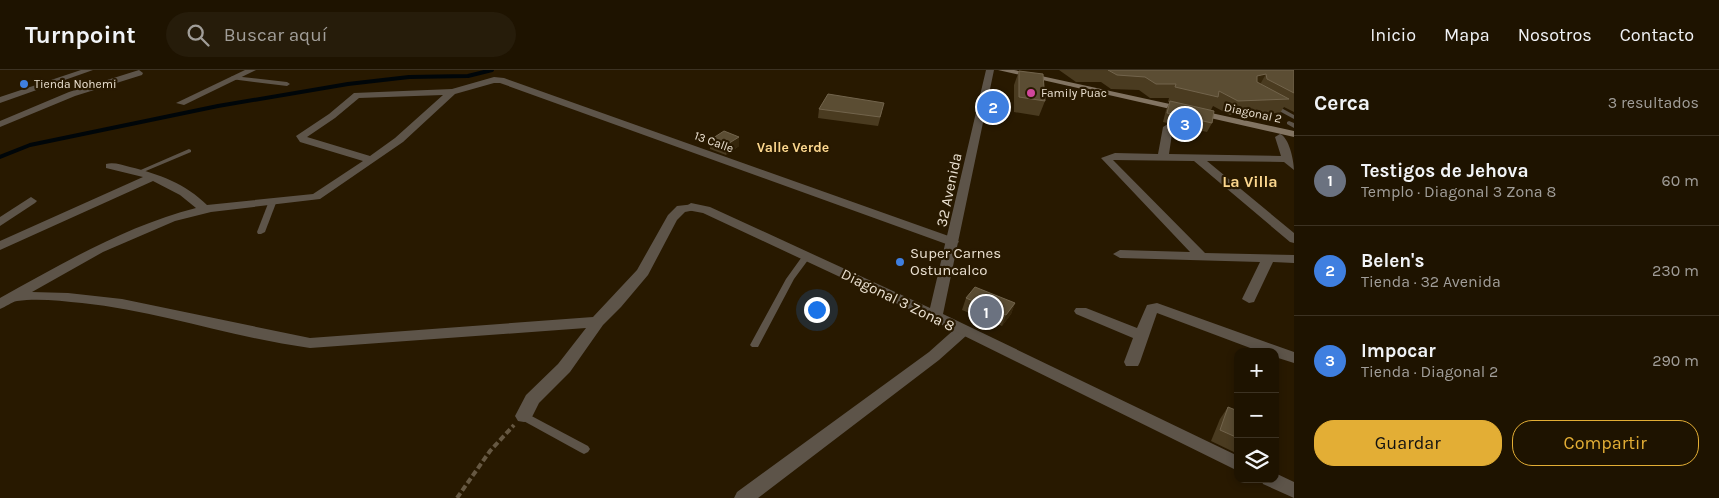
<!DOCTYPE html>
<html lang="es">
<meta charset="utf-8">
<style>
:root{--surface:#1e1300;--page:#261c0a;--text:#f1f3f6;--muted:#a19e99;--line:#3c3222;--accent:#e3ae35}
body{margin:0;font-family:Karla,sans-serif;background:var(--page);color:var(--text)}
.controls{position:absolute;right:15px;bottom:15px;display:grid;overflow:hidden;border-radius:10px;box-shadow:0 2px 8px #0003}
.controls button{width:45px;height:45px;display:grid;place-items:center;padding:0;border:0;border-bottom:1px solid var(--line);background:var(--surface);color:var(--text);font:25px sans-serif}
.you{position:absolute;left:816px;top:239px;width:18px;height:18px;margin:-12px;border:4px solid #fff;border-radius:50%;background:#1a73e8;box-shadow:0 0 0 8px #1a73e833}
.badge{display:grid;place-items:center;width:32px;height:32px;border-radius:50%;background:var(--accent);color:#fff;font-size:16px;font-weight:700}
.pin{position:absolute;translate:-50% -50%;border:2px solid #fff;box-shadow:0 1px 5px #0006}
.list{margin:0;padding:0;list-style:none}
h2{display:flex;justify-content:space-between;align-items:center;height:65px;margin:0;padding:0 20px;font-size:21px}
h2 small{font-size:16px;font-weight:400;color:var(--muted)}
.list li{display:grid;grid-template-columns:32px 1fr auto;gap:15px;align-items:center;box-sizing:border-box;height:90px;padding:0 20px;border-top:1px solid var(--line)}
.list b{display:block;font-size:19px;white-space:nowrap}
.list p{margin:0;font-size:16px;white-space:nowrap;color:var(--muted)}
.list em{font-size:16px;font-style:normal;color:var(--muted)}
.actions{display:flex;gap:10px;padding:15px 20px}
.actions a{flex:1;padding:11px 0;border:1px solid var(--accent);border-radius:20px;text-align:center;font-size:18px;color:var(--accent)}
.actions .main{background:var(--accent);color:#111}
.icon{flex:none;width:28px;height:28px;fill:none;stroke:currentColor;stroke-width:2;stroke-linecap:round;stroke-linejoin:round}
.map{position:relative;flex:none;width:1294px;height:428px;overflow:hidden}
header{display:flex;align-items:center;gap:30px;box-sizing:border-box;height:70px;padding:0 25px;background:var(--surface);border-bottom:1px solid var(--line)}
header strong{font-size:24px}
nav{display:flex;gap:28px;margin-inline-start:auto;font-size:18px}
.search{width:350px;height:45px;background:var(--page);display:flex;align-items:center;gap:12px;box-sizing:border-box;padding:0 18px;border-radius:28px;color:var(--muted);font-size:19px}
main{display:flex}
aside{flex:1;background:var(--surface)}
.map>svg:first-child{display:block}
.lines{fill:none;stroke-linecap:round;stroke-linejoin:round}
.stream{stroke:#000609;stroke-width:4}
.path{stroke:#665842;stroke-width:4;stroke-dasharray:6 3;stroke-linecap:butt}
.service{fill:#5d5449;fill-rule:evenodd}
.minor{fill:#5d5449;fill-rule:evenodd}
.tertiary{fill:#5d5449;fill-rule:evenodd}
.secondary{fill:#827462;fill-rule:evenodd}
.wall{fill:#4a3b20}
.shaded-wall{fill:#35260b}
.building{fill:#5b4d33;stroke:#72644c}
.shop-dot{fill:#3f7fe0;stroke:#281900;stroke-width:2}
.hotel-dot{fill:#d1479c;stroke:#281900;stroke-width:2}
.labels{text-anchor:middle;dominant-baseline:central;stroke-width:4.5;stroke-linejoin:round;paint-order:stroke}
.far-poi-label{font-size:12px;fill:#ebe1d1;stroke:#281900;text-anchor:start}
.far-street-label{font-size:12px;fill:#ebe1d1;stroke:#281900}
.far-neighbourhood-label{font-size:14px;font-weight:bold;fill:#fcd78e;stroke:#281900}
.street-label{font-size:15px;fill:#ebe1d1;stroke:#281900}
.poi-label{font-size:15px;fill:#ebe1d1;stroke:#281900;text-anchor:start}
.neighbourhood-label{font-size:16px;font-weight:bold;fill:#fcd78e;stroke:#281900}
</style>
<header>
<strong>Turnpoint</strong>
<div class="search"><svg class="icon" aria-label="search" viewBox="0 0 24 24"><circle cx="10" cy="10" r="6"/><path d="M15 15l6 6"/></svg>Buscar aquí</div>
<nav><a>Inicio</a><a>Mapa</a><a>Nosotros</a><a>Contacto</a></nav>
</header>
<main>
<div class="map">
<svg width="1294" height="428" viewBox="0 0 1294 428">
<rect width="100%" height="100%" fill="#281900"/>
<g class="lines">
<!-- stream -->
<path class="stream" d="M0,87L30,75L218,36L348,14L409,7L468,6L492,0"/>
<!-- path -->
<path class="path" d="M457,428L490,381L514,355"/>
<!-- service -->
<g class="service">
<path d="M233,6L287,12L290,14L287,16L231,9V7Z"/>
<path d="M1270,34H1274L1294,45V49L1270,36Z"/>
<path d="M1289,51L1294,53V58L1287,54V52Z"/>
<path d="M189,79L191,80V82L141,103L139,104L136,102Z"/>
<path d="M269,131H272L276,133L265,162L261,164H258L257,162Z"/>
<path d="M804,184H810L811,186L794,209L758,277H752L750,275L786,209Z"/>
<path d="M524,342L588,376L590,379L588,382L584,384L580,382L520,349L519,346L520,343Z"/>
</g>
<!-- minor -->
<g class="minor">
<path d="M139,0L143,3L142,5L75,26L0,57V51L69,22Z"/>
<path d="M245,0H256L184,35L176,33Z"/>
<path d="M494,7L504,8L957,169L959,172L953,176L949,175L500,13H494L455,24L403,72L320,129L211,142L175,151L103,182L32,222L68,223L122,229L310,268L593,247L637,200L668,145L677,136L695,134L697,137L695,140L685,142L677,150L648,205L621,237L603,255L570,302L539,333L530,351L524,352L518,351L515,346L526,325L558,294L586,258L310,278C233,268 160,241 82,233C61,231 38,228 17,231C11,232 6,237 0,239V228C63,193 126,156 196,138L180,125L153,111L0,180V171L143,107L106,98V94C114,92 122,95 130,97C159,104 186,114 207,135L313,124L363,91L300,72L296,66L329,44L354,23L452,19ZM443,25L395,68L370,86L307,67L335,48L359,28Z"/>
<path d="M1168,54L1173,57L1169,84L1281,86L1275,67L1280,64C1289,67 1294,91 1294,100L1284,92L1207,91L1294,163V173L1290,172L1194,91L1113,90L1205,183L1294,185V193L1273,192L1254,232L1249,233L1242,229L1260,192L1120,188L1113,184L1120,180L1190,182L1101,88L1115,83L1158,84L1163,57Z"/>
<path d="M31,127L37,131L35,133L0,156V147Z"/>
<path d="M1157,233L1294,282V293L1275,287V282H1261L1157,243L1140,292L1138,296H1126L1124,292L1133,268L1076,244L1074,241L1076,238H1086L1137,258L1147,235Z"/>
<path d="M962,256L967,257L969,261L967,265L939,290L758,428H734L737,422L929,282L957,257Z"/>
</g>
<!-- tertiary -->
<g class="tertiary">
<path d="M81,0H93L0,33V27Z"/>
<path d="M986,0H994L943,244L1238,386V401L930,249L703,143L687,140L685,137L691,133L710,137L930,238Z"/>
<path d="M1275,403L1294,412V428L1263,414L1261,409H1275Z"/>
</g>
<!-- secondary -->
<path class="secondary" d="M998,0H1014L1294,61V67Z"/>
</g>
<!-- wall -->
<g class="wall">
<path d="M1059,0H1294V42L1284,37L1280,43L1230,45L1213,36L1211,40L1212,53L1207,62L1163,52L1166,40L1170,32H1168L1169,28H1150L1139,20L1111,19L1101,12H1076Z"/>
<path d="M1019,1L1045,31L1039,46L1014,42V15Z"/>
<path d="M819,39L882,42L878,56L818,48Z"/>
<path d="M710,70L739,76L726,85L710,79Z"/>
<path d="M966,228L1015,233L1011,244L1002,256L962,240Z"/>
<path d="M1228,337L1238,341V384L1211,371L1220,349Z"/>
</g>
<!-- shaded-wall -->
<g class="shaded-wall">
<path d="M1266,4L1258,18L1249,20L1257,6Z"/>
<path d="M739,67V76L726,85V75Z"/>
<path d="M1015,233L1011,244L1002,256L1006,245Z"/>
</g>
<!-- building -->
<g class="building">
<path d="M1108,0H1294V23L1267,9L1266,4L1257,6V12L1289,29L1238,31L1219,21L1218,27L1175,17L1176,14H1156L1145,7L1117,5Z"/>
<path d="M1019,1L1043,4L1045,31L1019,27Z"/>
<path d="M828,24L884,33L880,47L819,39Z"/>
<path d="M1170,31L1214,41L1212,53L1167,43Z"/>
<path d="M724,61L739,67L726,75L710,70Z"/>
<path d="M975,217L1015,233L1006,245L966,228Z"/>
<path d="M1228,337L1238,341V368L1220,360Z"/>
</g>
<!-- markers -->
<g class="shop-dot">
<circle cx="24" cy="14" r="5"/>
<circle cx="900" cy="192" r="5"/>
</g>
<circle class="hotel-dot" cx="1031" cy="23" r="5"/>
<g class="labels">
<!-- far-poi labels -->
<g class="far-poi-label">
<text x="34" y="14">Tienda Nohemi</text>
<text x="1041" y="23">Family Puac</text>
</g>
<!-- far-street labels -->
<g class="far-street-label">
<text transform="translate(1253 43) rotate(12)">Diagonal 2</text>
<text transform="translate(714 72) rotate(20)">13 Calle</text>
</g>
<!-- far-neighbourhood labels -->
<g class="far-neighbourhood-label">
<text x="793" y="77">Valle Verde</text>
</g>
<!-- street labels -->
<g class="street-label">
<text transform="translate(949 120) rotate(-78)">32 Avenida</text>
<text transform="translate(898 230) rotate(26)">Diagonal 3 Zona 8</text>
</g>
<!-- poi labels -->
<g class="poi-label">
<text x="910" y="183">Super Carnes<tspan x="910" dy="17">Ostuncalco</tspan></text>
</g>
<!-- neighbourhood labels -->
<g class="neighbourhood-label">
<text x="1250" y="111">La Villa</text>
</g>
</g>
</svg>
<div class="controls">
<button>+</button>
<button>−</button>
<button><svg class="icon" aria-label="layers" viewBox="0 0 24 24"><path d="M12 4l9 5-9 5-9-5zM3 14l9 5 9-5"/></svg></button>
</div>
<div class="you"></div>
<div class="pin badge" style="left:986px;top:242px;background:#6b7280">1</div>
<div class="pin badge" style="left:993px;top:37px;background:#3f7fe0">2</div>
<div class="pin badge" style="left:1185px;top:54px;background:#3f7fe0">3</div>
</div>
<aside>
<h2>Cerca<small>3 resultados</small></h2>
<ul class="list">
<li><span class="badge" style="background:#6b7280">1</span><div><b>Testigos de Jehova</b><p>Templo · Diagonal 3 Zona 8</p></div><em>60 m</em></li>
<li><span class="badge" style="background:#3f7fe0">2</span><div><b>Belen's</b><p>Tienda · 32 Avenida</p></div><em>230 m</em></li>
<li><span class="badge" style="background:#3f7fe0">3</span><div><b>Impocar</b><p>Tienda · Diagonal 2</p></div><em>290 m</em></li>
</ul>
<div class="actions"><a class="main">Guardar</a><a>Compartir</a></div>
</aside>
</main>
